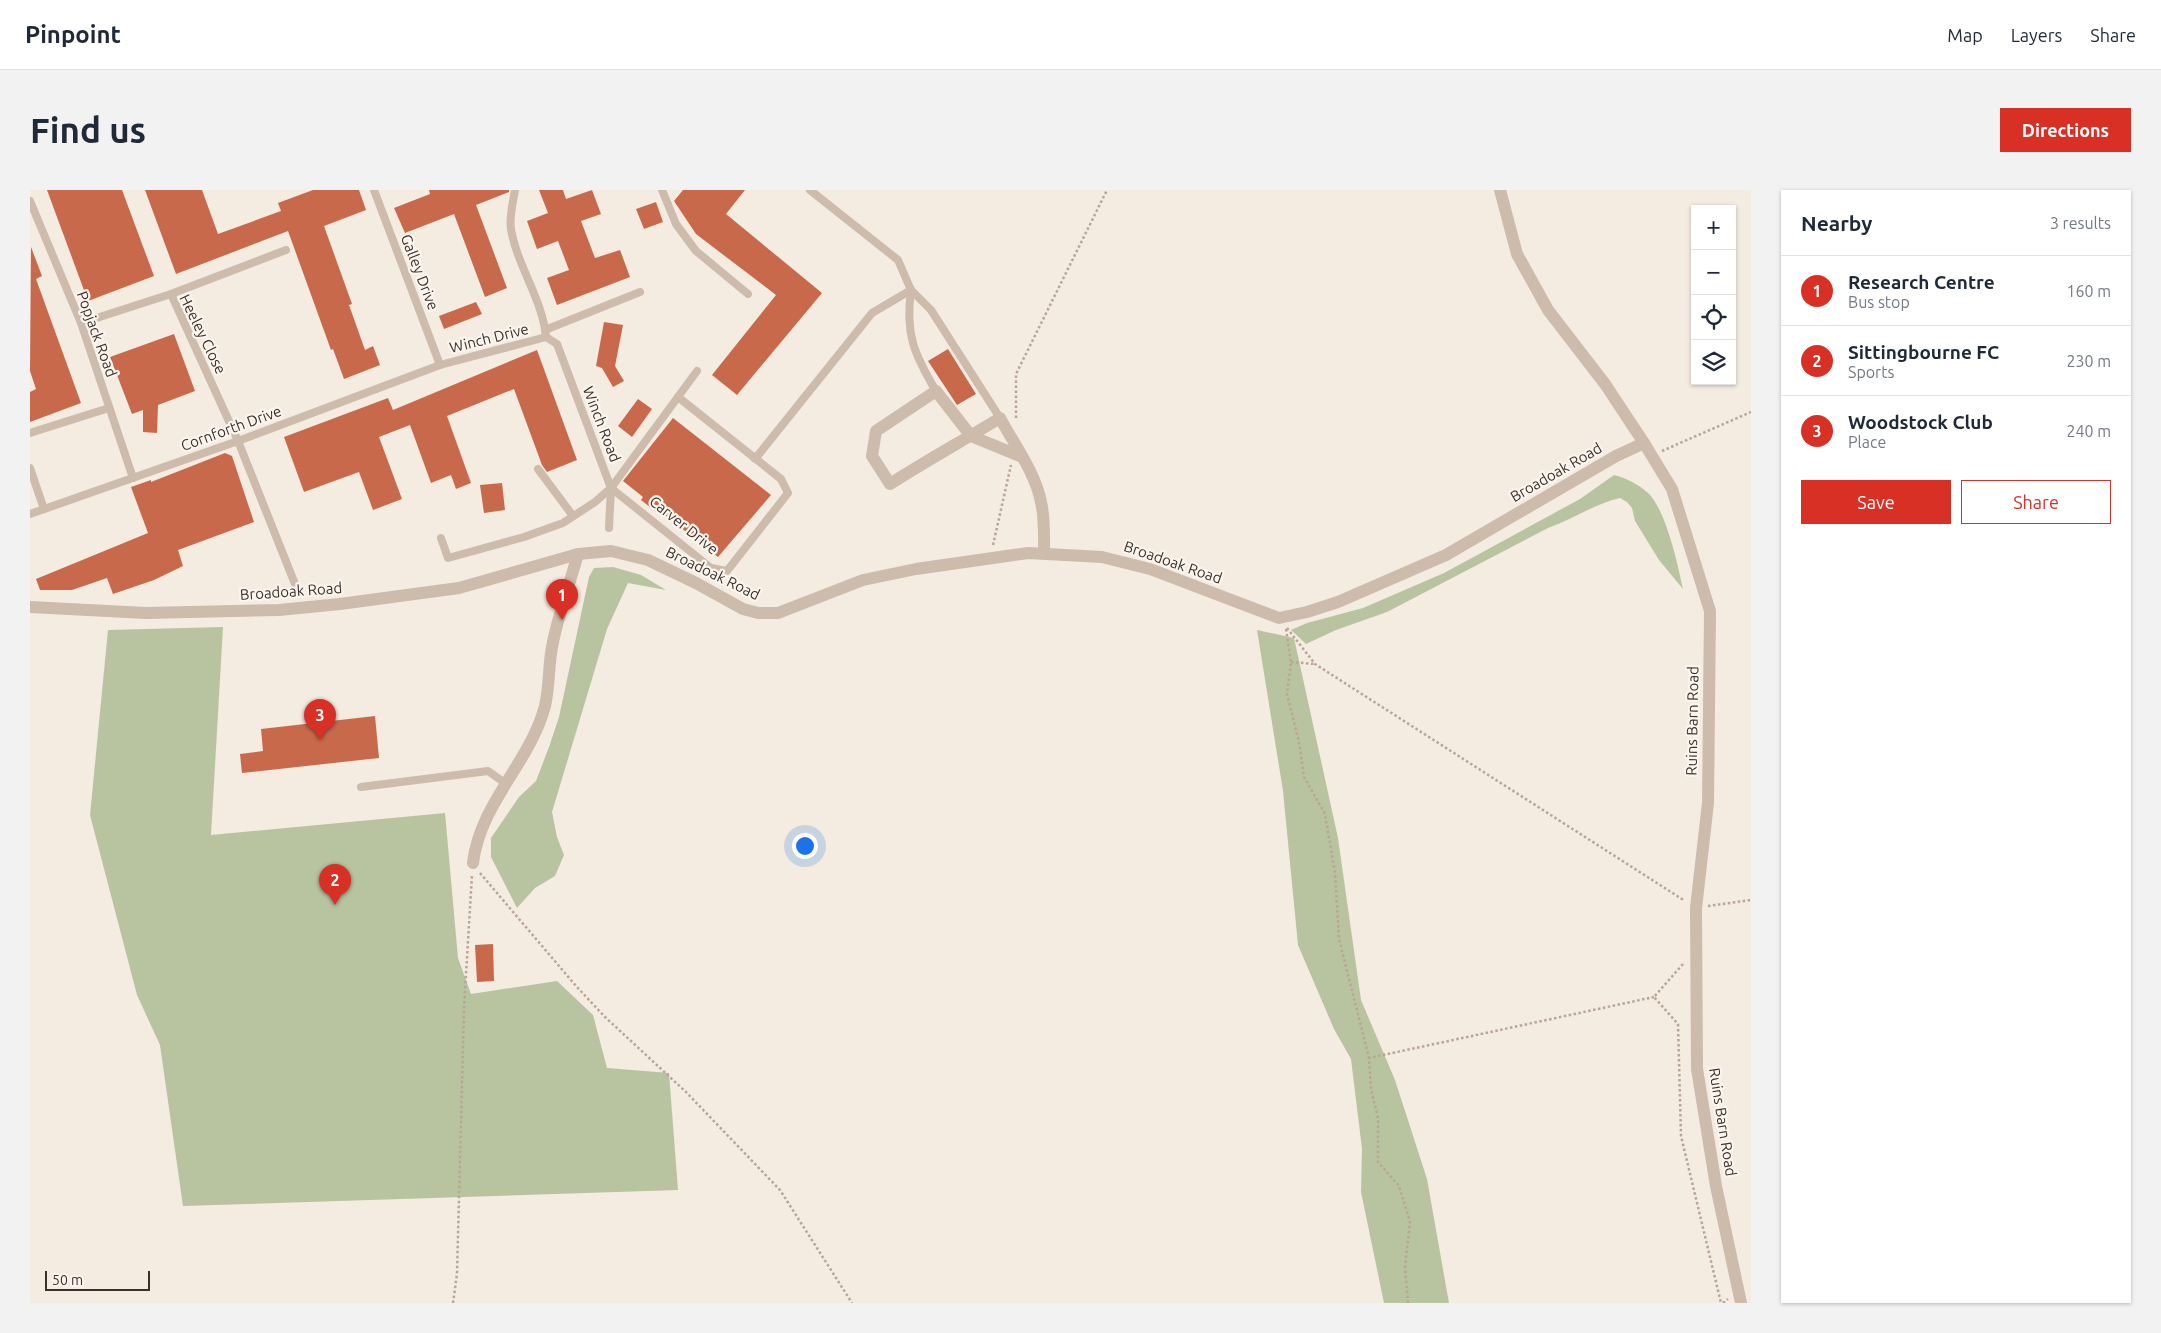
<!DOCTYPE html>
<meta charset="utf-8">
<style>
:root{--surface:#fff;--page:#f2f2f3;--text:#1f2937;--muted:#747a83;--line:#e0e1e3;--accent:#d93025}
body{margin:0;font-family:Ubuntu,sans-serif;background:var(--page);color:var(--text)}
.controls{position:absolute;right:15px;top:15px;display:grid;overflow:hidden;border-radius:0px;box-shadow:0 1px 4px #0004}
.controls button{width:45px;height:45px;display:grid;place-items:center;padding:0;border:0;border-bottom:1px solid var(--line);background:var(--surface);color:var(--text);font:25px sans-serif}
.scale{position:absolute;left:15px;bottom:12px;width:105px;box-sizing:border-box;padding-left:5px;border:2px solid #3b302b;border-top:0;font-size:14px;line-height:18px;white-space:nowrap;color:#3b302b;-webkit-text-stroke:4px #fbf5ee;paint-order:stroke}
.you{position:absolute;left:774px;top:655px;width:18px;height:18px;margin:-12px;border:4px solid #fff;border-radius:50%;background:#1a73e8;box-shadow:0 0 0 8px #1a73e833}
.badge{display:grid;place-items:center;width:32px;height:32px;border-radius:50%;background:var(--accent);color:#fff;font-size:16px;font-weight:700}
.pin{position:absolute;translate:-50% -41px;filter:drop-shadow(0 1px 2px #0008)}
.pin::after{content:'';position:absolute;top:26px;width:18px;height:15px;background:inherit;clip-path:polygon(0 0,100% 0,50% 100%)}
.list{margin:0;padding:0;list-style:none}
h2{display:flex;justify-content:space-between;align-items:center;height:65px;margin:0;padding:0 20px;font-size:21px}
h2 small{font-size:16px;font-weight:400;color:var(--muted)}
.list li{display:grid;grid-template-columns:32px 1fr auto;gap:15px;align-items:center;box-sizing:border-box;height:70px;padding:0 20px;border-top:1px solid var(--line)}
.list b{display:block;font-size:19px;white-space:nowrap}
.list p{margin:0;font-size:16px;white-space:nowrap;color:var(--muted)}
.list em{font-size:16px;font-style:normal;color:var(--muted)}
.actions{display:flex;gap:10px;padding:15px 20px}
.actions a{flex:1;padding:11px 0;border:1px solid var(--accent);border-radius:0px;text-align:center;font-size:18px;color:var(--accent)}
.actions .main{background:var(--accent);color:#fff}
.icon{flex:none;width:28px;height:28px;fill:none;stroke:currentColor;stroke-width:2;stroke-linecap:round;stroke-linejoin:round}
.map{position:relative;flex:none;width:1721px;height:1113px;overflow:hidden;border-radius:0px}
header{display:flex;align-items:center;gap:30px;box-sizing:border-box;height:70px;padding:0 25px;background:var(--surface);border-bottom:1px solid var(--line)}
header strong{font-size:24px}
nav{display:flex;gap:28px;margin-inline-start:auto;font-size:18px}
.intro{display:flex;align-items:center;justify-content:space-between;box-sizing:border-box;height:120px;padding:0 30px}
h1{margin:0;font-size:35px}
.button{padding:12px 22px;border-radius:0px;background:var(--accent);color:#fff;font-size:18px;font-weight:700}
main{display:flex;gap:30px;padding:0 30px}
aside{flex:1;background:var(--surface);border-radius:0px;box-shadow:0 1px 4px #0004}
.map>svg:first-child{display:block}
.green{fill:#b8c4a0}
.building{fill:#c8694b}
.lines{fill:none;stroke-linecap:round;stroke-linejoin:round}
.path{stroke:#b9a596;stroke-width:2.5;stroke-dasharray:2.5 2.5;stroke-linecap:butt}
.service{stroke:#cdbbac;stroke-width:8}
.minor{stroke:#cdbbac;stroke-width:12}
.tertiary{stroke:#cdbbac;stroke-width:12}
.labels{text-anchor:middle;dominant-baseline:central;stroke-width:4.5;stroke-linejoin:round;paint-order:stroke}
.street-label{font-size:15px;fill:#3b302b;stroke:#fbf5ee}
</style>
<header>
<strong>Pinpoint</strong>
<nav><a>Map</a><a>Layers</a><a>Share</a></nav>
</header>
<div class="intro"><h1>Find us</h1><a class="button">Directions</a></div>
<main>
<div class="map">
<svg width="1721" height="1113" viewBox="0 0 1721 1113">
<rect width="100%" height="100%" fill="#f4ebe1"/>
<!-- green -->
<g class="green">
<path d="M1584,285C1596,288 1608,294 1618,303C1636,320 1648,375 1653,399L1629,370L1605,331L1602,318L1597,312L1590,308C1564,314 1543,329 1518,338L1357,422L1306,440L1276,454L1261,440L1277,433L1333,418L1414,383L1550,309Z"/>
<path d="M583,377L611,385L636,400L598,393L577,439L522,622L527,647L534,665L525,686L505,698L487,718L461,667V648L489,607L506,591L519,557L529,527L559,387L564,378Z"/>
<path d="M193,437L181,645L415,623L428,768L441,804L527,791L563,825L577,878L639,883L648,1000L153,1016L130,855L107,805L60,625L78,440Z"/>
<path d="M1227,440L1264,448L1308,648L1331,810L1365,890L1397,989L1419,1113H1354L1331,1002L1332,959L1321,869L1304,839L1268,755L1253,601Z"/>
</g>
<!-- building -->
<g class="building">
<path d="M17,0H92L124,86L58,111Z"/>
<path d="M115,0H172L188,44L251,21L248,13L283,0H329L336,20L294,36L322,114L319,115L335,160L343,156L350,175L314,189L303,159L301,160L258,41L146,84Z"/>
<path d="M399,0H479V2L446,15L477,98L455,107L424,24L375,43L364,18L400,4Z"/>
<path d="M509,0H533L536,9L562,0L571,24L551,31L565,68L590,60L600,87L527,115L517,88L539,80L528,51L507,59L497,31L518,23Z"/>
<path d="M653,0H715L696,24L792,103L707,205L682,185L746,105L666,44L644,11Z"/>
<path d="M626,12L633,32L614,39L606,19Z"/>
<path d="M1,57L12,86L6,89L51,213L0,232V202L6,199L0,181Z"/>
<path d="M446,112L452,124L414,139L409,126Z"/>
<path d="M574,132L593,135L585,176L594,191L583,197L572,178L566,176Z"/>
<path d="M144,144L165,201L128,215L127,243L113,242V220L102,224L80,167Z"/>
<path d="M918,159L946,204L927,215L898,171Z"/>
<path d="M507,160L547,270L517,282L512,275L484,199L417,226L441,293L426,299L421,285L401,293L380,235L349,247L372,309L343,320L329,282L274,302L254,247L358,208L363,220Z"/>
<path d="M608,209L622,219L602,247L588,236Z"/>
<path d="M643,228L741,305L688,367L631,322L630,325L611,310L613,307L593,291Z"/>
<path d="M195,263L202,266L224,332L148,360L153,376L124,390L83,404L77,388L42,400H10L6,389L118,343L101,297L121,290V292Z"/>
<path d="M472,293L475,320L454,323L450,295Z"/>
<path d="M345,526L349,568L212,583L210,564L233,561L231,539Z"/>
<path d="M463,754L464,791L447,792L445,755Z"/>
</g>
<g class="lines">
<!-- path -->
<g class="path">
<path d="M986,228V184L1077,0"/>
<path d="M1632,261L1721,222"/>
<path d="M963,355L981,275"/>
<path d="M1257,438L1285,474L1655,711"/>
<path d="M1256,439L1261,472L1257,504L1269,552L1274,587L1295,624L1305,683L1309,749L1339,868"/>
<path d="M1261,472L1285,474"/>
<path d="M450,683L546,796L575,827L656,902L750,1000L822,1113"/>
<path d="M1678,716L1721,710"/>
<path d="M1653,774L1624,807L1648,834L1651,946L1691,1113"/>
<path d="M423,1113L427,1084L434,818L442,685"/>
<path d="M1378,1113L1375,1077L1380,1032L1369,996L1348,972V928L1341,899L1339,868L1624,807"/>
<path d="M1693,1113L1698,1109"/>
</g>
<!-- service -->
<g class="service">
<path d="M344,0L410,175"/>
<path d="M485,0C483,12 479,27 481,39C487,76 513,110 516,147"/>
<path d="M632,0L646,34L666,61L718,104"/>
<path d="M780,0L868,70L881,100L901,120L970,228"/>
<path d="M0,11L51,133L103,288"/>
<path d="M881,100C875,144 884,164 906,201"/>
<path d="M141,104L256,60"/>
<path d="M51,133L141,104L208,251L267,399"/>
<path d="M515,140L610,102"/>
<path d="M516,147L527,154L581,298L579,338"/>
<path d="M0,243L79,218"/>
<path d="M725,269L842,123L881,100"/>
<path d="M0,278L14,319"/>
<path d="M508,279L543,326"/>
<path d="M581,298L681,378L697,381L758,303L751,289L648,207"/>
<path d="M0,324L208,251L410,175L516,147"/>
<path d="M411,348L418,368L494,347L533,333L565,312L581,298L667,181"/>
<path d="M331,597L458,581L475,593"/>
</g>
<!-- minor -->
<g class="minor">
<path d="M1470,0L1487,64L1518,120L1575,194L1614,253"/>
<path d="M992,267L941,246L906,201L846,241L842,266L860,294C896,271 934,250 970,228C984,254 1005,282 1011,312C1015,329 1014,347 1014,363"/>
<path d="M443,673C450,613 500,573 515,516C520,495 518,473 523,452C529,422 540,393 548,364"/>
</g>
<!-- tertiary -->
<path class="tertiary" d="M0,417L116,423L249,420L310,414L429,398L548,364L581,361L618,370L666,393L713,419L728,423H748L833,390L886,379L998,363L1072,367L1120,379L1249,428L1277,422L1308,412L1416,365L1586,266L1614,253L1642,299L1680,421L1678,613L1666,718L1667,879L1686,996L1711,1113"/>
</g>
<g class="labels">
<!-- street labels -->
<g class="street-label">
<text transform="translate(390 82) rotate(69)">Galley Drive</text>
<text transform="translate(67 144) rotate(70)">Popjack Road</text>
<text transform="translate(173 144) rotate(64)">Heeley Close</text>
<text transform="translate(459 148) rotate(-14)">Winch Drive</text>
<text transform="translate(572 234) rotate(69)">Winch Road</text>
<text transform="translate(201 238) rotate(-20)">Cornforth Drive</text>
<text transform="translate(1526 282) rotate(-30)">Broadoak Road</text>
<text transform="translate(654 335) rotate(39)">Carver Drive</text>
<text transform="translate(1143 372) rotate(19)">Broadoak Road</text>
<text transform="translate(683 383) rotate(26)">Broadoak Road</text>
<text transform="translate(261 401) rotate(-4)">Broadoak Road</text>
<text transform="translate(1662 531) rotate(-89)">Ruins Barn Road</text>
<text transform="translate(1693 932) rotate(81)">Ruins Barn Road</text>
</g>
</g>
</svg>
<div class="controls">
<button>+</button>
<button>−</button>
<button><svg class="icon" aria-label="locate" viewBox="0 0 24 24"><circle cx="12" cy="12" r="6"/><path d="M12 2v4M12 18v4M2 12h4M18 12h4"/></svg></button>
<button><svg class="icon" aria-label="layers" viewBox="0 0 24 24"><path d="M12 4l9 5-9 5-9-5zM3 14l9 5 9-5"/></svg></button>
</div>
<div class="scale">50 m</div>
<div class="you"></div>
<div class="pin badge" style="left:532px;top:430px">1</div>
<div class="pin badge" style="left:305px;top:715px">2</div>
<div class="pin badge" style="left:290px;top:550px">3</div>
</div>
<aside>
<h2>Nearby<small>3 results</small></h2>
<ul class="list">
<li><span class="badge">1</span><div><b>Research Centre</b><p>Bus stop</p></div><em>160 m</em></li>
<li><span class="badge">2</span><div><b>Sittingbourne FC</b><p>Sports</p></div><em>230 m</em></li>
<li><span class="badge">3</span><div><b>Woodstock Club</b><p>Place</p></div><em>240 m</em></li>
</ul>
<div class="actions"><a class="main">Save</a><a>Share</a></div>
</aside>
</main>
